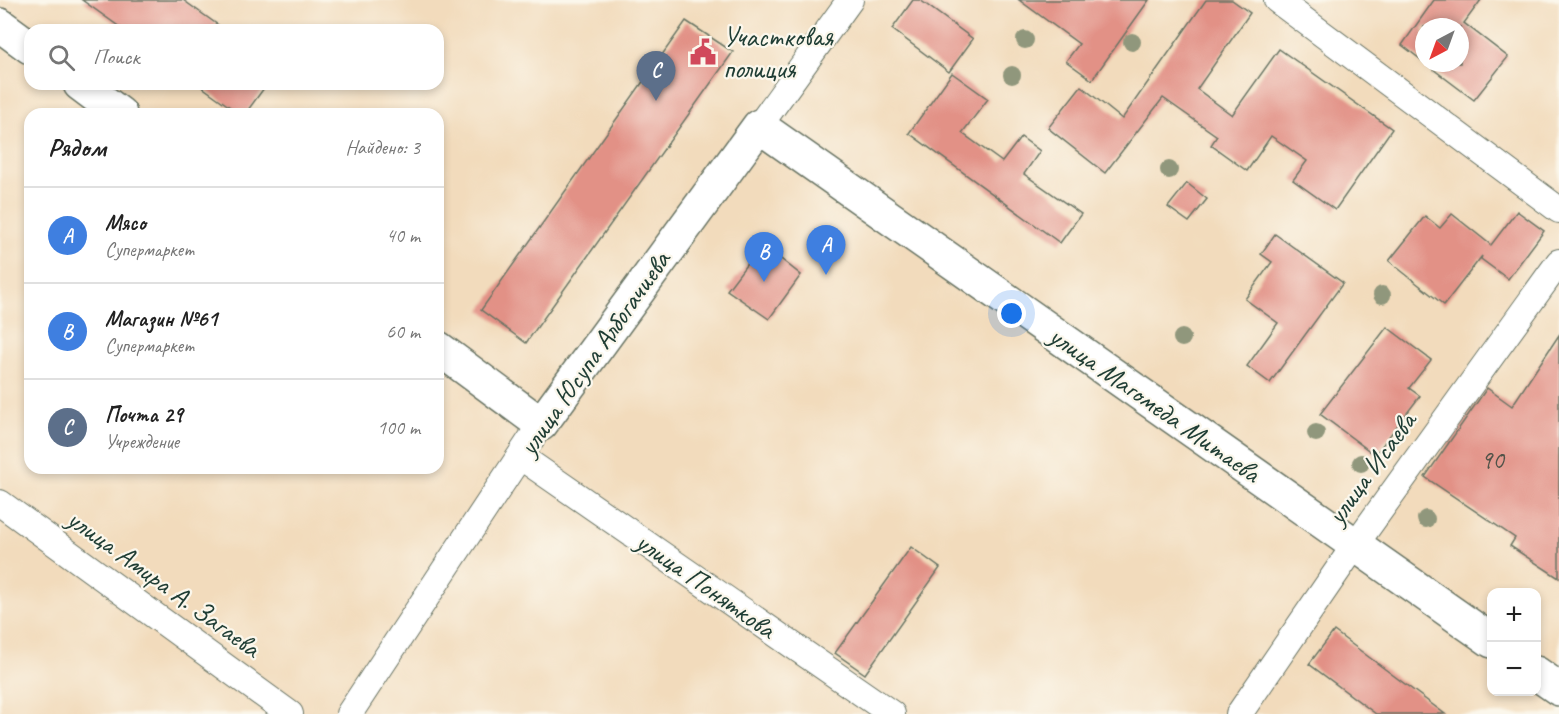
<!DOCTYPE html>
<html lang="ru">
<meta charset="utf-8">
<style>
:root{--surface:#fff;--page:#f2f2f2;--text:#222;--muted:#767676;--line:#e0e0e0;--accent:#d1495b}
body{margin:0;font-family:Caveat,sans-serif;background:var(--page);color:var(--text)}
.controls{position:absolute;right:18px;bottom:18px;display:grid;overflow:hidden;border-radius:12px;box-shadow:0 3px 9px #0003}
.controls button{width:54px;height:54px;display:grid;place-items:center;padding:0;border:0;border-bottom:2px solid var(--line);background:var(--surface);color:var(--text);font:30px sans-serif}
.compass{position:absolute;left:1415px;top:18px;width:54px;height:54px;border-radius:50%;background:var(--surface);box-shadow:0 3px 9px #0003;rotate:221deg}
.you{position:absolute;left:1012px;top:314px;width:21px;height:21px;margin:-15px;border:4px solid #fff;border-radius:50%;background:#1a73e8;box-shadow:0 0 0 9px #1a73e833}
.badge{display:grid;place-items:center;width:39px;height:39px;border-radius:50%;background:var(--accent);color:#fff;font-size:20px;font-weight:700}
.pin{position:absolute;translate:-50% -50px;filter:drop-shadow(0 2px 3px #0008)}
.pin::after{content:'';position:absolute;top:32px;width:21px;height:18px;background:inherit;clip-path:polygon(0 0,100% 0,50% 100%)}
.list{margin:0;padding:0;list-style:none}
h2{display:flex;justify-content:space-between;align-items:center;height:78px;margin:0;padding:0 24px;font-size:26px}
h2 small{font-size:20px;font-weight:400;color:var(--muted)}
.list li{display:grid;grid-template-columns:39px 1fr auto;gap:18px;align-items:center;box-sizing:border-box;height:96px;padding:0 24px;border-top:2px solid var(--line)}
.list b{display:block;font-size:22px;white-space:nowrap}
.list p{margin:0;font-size:20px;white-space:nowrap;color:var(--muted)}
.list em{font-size:20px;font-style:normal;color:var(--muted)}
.icon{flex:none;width:33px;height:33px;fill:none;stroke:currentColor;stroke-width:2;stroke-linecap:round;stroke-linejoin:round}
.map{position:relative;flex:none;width:1559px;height:714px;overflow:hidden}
.search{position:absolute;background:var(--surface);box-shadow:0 3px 9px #0003;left:24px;top:24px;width:420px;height:66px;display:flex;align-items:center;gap:15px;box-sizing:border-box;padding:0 21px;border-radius:18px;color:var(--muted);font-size:22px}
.panel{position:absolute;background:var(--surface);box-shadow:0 3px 9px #0003;left:24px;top:108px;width:420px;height:366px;border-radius:18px}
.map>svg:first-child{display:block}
.building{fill:#e29186}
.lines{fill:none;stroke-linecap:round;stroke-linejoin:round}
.street-casing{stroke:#697464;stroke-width:28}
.secondary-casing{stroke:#697464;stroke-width:36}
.street{stroke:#fff;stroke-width:26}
.secondary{stroke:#fff;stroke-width:33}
.tree{fill:#90977b}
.labels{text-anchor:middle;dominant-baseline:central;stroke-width:4.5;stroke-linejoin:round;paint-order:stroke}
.number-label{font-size:26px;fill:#505248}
.poi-label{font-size:28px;fill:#1f3d34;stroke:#fbf7ec;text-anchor:start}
.street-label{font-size:28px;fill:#1f3d34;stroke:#fbf7ec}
</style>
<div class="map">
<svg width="1559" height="714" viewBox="0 0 1559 714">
<rect width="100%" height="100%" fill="#fbf7ec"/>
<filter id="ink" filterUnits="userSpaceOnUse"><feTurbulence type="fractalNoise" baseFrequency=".0167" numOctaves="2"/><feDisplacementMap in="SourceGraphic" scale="12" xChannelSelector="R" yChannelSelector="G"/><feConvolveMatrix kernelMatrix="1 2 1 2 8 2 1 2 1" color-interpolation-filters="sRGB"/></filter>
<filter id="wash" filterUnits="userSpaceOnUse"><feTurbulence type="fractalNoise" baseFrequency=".008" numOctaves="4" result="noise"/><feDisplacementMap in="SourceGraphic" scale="24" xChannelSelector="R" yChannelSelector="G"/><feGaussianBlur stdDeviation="1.35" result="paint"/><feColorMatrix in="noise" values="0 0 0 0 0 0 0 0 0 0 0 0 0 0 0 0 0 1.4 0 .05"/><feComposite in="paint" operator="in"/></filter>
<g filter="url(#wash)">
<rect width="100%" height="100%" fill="#f2dbbc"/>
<g id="blocks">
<!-- building -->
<g class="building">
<path d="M82,0H183L225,30H124Z"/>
<path d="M913,0H920L973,39L949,72L892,29Z"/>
<path d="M1019,0H1149L1092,80L1066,61L1079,44Z"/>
<path d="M1206,0H1232L1250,13L1197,89L1232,115L1279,49L1392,129L1335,210L1293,180L1307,161L1271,136L1247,171L1211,145L1217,136L1163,98L1105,173L1048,128L1081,86L1122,119Z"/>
<path d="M1434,0H1481L1464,23L1508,57L1474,100L1425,63H1460V27H1424V62L1402,45Z"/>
<path d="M686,21L733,52L526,343L481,310Z"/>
<path d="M952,73L988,99L962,133L1002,162L1021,137L1040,151L1024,174L1081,214L1060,243L909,133Z"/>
<path d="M198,84H267L245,114H240Z"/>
<path d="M1187,183L1207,199L1189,222L1168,207Z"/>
<path d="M1517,211L1544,231L1508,279L1481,259L1482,256L1444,305L1389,261L1425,216L1440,228L1452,214L1491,245Z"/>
<path d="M1275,234L1343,283L1270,383L1247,366L1278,323L1245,299L1272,262L1261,254Z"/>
<path d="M762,244L801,275L769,319L727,290Z"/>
<path d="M1387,327L1431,360L1409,388L1420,396L1375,455L1320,414Z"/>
<path d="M1559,335V578L1510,546L1515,538L1425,477L1487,388L1512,406Z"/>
<path d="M911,547L940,568L865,674L835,653Z"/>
<path d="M1334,631L1445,714H1376L1309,664Z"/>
</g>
</g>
</g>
<g filter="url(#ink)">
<use href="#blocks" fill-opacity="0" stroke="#697464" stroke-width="1.5"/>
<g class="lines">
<!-- street casing -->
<g class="street-casing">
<g id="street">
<path d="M1277,0L1559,210"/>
<path d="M759,126L850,0"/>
<path d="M521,457L892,714"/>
<path d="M0,503L290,714"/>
<path d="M349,714L541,424"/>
<path d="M1239,714L1355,545L1559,262"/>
</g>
</g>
<!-- secondary casing -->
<g class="secondary-casing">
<g id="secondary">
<path d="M0,25L30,47"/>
<path d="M80,84L120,114"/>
<path d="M438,348L541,424L759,126L1492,641"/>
<path d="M1536,673L1559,689"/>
</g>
</g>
<!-- street -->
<use href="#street" class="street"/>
<!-- secondary -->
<use href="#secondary" class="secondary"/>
</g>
<!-- trees -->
<g class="tree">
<circle cx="1025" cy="40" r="9"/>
<circle cx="1132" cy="42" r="9"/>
<circle cx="1012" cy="75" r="9"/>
<circle cx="1169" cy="170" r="9"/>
<circle cx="1382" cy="295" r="9"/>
<circle cx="1182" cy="338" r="9"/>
<circle cx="1316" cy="433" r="9"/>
<circle cx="1361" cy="463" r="9"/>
<circle cx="1426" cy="519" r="9"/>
</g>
</g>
<!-- icons -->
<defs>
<g id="civic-bare" transform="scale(2.07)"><path d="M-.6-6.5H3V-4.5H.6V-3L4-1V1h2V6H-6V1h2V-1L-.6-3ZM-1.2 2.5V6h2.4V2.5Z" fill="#d1495b" stroke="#fbf7ec" stroke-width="2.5" paint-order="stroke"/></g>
</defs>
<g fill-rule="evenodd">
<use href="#civic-bare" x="703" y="52"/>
</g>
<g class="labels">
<!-- number labels -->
<g class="number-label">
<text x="1492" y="459">90</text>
</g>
<!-- poi labels -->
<g class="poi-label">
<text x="723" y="36">Участковая<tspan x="723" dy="32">полиция</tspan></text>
</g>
<!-- street labels -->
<g class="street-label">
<text transform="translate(594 353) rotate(-55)">улица Юсупа Албогачиева</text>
<text transform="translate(1155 404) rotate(35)">улица Магомеда Митаева</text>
<text transform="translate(1371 468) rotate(-54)">улица Исаева</text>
<text transform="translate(164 583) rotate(36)">улица Амира А. Загаева</text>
<text transform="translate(706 585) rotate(35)">улица Поняткова</text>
</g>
</g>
</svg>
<div class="controls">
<button>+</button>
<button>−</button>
</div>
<svg class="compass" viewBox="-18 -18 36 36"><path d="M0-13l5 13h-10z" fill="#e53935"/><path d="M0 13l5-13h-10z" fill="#767676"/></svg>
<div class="you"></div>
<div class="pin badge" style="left:826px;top:275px;background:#3f7fe0">A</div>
<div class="pin badge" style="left:764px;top:282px;background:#3f7fe0">B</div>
<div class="pin badge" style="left:656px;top:101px;background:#5c6f8a">C</div>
<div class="search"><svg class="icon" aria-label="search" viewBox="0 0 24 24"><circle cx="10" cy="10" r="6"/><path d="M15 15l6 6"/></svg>Поиск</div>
<section class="panel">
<h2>Рядом<small>Найдено: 3</small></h2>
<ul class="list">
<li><span class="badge" style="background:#3f7fe0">A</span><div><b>Мясо</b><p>Супермаркет</p></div><em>40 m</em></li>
<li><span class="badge" style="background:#3f7fe0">B</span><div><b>Магазин №61</b><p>Супермаркет</p></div><em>60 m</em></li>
<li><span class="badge" style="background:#5c6f8a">C</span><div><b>Почта 29</b><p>Учреждение</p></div><em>100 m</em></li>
</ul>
</section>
</div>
